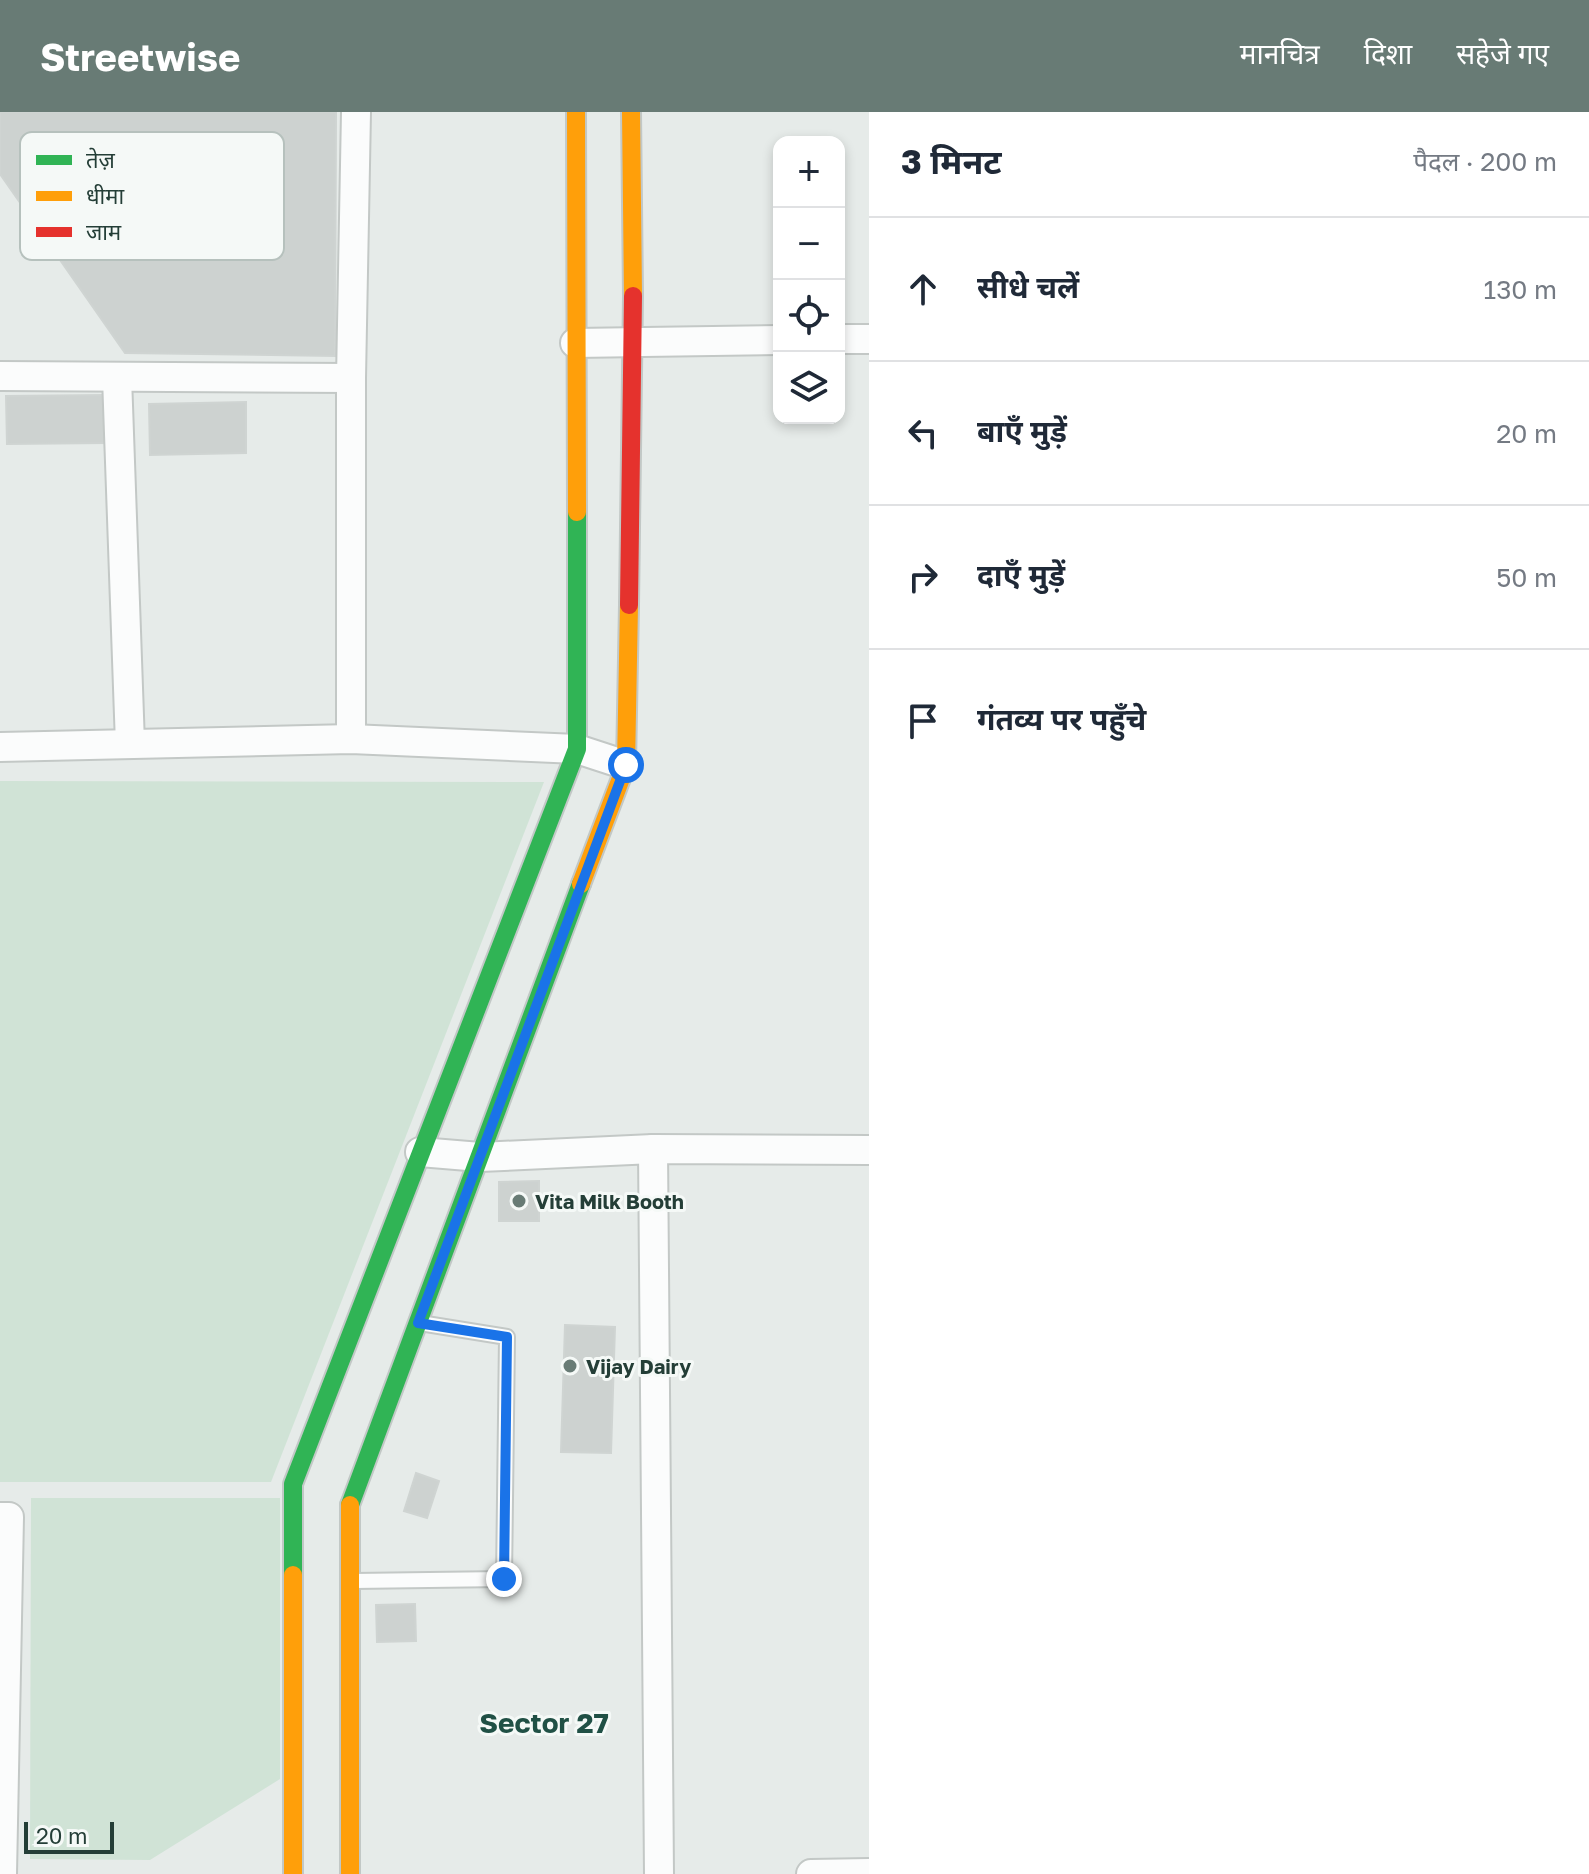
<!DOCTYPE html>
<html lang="hi">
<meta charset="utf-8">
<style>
:root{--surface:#fff;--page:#f6f6f7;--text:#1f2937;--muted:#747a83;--line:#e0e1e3;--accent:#687b75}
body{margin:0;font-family:"Golos Text","Noto Sans Devanagari",sans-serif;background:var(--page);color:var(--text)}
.controls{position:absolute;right:24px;top:24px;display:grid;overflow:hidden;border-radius:16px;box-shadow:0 4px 12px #0003}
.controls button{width:72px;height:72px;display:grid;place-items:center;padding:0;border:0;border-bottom:2px solid var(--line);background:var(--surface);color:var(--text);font:40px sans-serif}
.scale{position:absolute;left:24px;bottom:20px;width:90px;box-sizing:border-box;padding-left:8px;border:4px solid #243e37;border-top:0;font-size:22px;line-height:28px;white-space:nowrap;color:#243e37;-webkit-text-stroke:6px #f5f9f7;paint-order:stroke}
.stop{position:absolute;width:24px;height:24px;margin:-18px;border:6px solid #1a73e8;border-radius:50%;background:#fff}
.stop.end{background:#1a73e8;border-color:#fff;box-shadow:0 2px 8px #0008}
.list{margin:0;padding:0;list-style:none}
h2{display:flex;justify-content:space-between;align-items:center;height:104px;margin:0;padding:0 32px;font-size:34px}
h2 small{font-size:26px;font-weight:400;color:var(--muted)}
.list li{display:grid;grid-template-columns:52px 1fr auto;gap:24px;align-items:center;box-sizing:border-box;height:144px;padding:0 32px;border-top:2px solid var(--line)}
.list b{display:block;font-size:30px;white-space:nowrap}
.list em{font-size:26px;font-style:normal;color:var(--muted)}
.icon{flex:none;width:44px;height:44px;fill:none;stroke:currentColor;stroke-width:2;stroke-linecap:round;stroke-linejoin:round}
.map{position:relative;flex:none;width:869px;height:1762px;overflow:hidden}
header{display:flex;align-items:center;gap:48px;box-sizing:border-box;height:112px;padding:0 40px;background:var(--accent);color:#fff}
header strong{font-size:38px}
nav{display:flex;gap:44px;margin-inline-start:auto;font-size:28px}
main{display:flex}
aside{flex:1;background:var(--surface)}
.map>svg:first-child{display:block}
.green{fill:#d0e3d6}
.building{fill:#cdd2d0;stroke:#cfd4d2;stroke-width:2}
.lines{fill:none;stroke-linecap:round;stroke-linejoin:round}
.lane-casing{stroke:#c3c8c6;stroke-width:18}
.street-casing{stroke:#c3c8c6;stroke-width:32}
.fast-casing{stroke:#c2c8c6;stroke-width:22}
.slow-casing{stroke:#c2c8c6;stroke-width:22}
.jam-casing{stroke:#c2c8c6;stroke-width:22}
.lane{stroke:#fbfcfc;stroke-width:14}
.street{stroke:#fbfcfc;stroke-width:28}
.fast{stroke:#30b455;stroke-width:18}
.slow{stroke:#ff9f0a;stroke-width:18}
.jam{stroke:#e5322d;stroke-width:18}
.route{stroke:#1a73e8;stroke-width:10}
.poi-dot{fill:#687b75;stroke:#f5f9f7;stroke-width:3}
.labels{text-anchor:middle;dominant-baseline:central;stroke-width:6;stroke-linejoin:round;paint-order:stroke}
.poi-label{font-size:20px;font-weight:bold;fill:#243e37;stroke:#f5f9f7;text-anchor:start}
.district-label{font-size:28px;font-weight:bold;fill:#205045;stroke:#f5f9f7}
.key{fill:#f5f9f7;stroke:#b6c1bd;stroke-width:2}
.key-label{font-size:22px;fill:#243e37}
</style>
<header>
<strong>Streetwise</strong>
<nav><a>मानचित्र</a><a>दिशा</a><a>सहेजे गए</a></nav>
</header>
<main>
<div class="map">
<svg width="869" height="1762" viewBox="0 0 869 1762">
<rect width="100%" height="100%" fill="#e6ebe9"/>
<!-- green -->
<g class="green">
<path d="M0,669L544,670L271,1370H0Z"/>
<path d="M31,1386H280V1667L150,1748L30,1747Z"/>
</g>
<!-- building -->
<g class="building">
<path d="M0,0H336L335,244L125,241L0,62Z"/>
<path d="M105,283L106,331L7,332L6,284Z"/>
<path d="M246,290V341L150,343L149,292Z"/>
<path d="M539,1069V1109H499V1070Z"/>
<path d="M565,1213L615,1215L611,1341L561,1340Z"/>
<path d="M416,1361L439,1369L427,1406L404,1399Z"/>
<path d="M415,1492L416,1529L377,1530L376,1493Z"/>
</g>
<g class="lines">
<!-- lane casing -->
<g class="lane-casing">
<path id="lane" d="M354,1469L504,1467L507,1225L420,1211"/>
</g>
<!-- street casing -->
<g class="street-casing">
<g id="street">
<path d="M839,227H869"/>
<path d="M575,231L779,228"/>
<path d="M0,264L351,266"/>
<path d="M117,265L130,632"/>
<path d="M351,627V266L356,0"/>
<path d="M0,635L351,627L577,637L626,653"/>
<path d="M653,1037L659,1762"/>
<path d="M420,1040L480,1045L653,1037L869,1038"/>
<path d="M0,1405H9L2,1762"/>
<path d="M811,1762L869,1761"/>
</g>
</g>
<!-- fast casing -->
<g class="fast-casing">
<g id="fast">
<path d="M350,1393L581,772"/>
<path d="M293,1463V1372L577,637V400"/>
</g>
</g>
<!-- slow casing -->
<g class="slow-casing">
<g id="slow">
<path d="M576,0L577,400"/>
<path d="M631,0L633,184"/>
<path d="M581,772L626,653L629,493"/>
<path d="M350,1393V1762"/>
<path d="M293,1463V1762"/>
</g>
</g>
<!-- jam casing -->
<g class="jam-casing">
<path id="jam" d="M629,493L633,184"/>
</g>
<!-- lane -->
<use href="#lane" class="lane"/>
<!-- street -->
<use href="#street" class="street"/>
<!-- fast -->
<use href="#fast" class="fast"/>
<!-- slow -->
<use href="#slow" class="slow"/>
<!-- jam -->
<use href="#jam" class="jam"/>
</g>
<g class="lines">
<!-- route -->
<path class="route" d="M504,1467L507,1225L418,1211L626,653"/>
</g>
<!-- markers -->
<g class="poi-dot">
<circle cx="519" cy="1089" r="8"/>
<circle cx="570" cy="1254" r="8"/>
</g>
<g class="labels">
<!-- poi labels -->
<g class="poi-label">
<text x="535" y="1089">Vita Milk Booth</text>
<text x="586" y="1254">Vijay Dairy</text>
</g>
<!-- district labels -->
<g class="district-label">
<text x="544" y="1610">Sector 27</text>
</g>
</g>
<!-- legend -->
<rect x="20" y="20" width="264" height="128" rx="12" class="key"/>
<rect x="36" y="43" width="36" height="10" fill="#30b455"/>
<rect x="36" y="79" width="36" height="10" fill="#ff9f0a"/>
<rect x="36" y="115" width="36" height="10" fill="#e5322d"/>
<g class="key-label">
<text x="86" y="56">तेज़</text>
<text x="86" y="92">धीमा</text>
<text x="86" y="128">जाम</text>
</g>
</svg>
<div class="controls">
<button>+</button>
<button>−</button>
<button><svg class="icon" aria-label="locate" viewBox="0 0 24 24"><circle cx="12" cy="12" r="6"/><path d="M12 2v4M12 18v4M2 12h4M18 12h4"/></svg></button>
<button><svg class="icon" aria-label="layers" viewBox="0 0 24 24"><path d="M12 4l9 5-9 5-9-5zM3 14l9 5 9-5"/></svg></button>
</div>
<div class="scale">20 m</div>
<div class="stop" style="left:626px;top:653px"></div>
<div class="stop end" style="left:504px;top:1467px"></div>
</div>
<aside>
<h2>3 मिनट<small>पैदल · 200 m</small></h2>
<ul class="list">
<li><svg class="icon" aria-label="ahead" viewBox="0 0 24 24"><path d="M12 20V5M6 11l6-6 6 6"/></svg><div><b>सीधे चलें</b></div><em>130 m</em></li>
<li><svg class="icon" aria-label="left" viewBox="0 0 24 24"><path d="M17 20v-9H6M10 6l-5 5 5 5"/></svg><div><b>बाएँ मुड़ें</b></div><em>20 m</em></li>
<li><svg class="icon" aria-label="right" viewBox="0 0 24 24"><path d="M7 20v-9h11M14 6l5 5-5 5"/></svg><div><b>दाएँ मुड़ें</b></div><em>50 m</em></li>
<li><svg class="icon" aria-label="arrive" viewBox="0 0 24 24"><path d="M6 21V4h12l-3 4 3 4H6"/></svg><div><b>गंतव्य पर पहुँचे</b></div></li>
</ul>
</aside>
</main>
